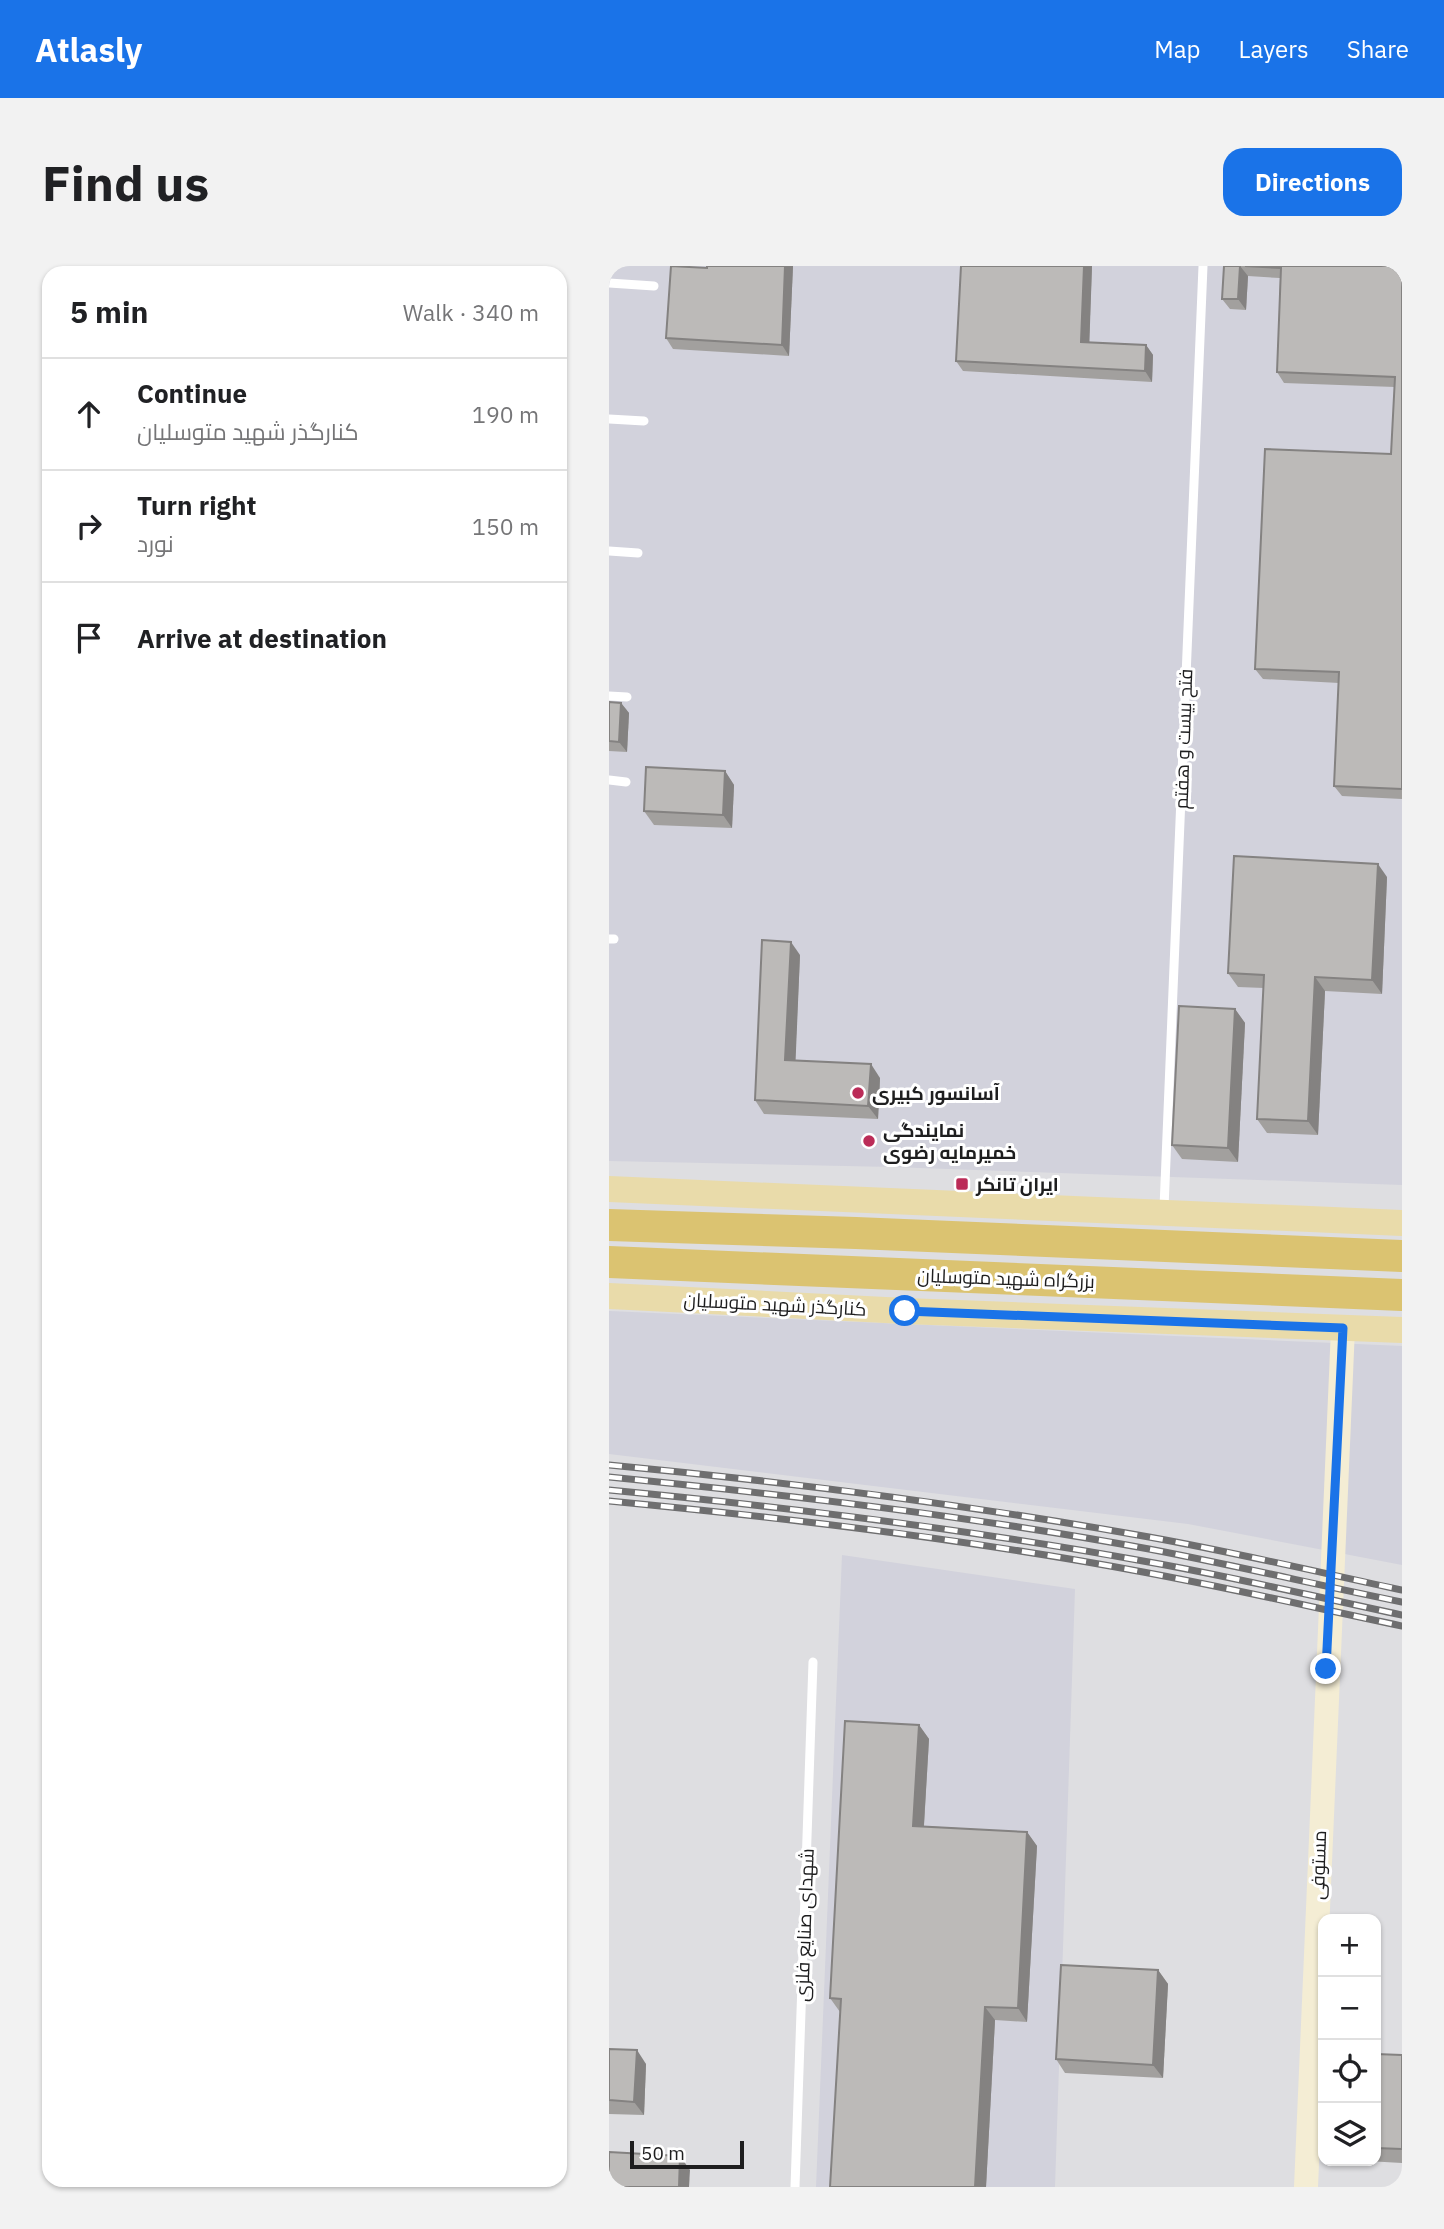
<!DOCTYPE html>
<meta charset="utf-8">
<style>
:root{--surface:#fff;--page:#f2f2f2;--text:#202124;--muted:#757577;--line:#e0e0e0;--accent:#1a73e8}
body{margin:0;font-family:"IBM Plex Sans",Cairo,sans-serif;background:var(--page);color:var(--text)}
.controls{position:absolute;right:21px;bottom:21px;display:grid;overflow:hidden;border-radius:14px;box-shadow:0 2px 5px #0004}
.controls button{width:63px;height:63px;display:grid;place-items:center;padding:0;border:0;border-bottom:2px solid var(--line);background:var(--surface);color:var(--text);font:35px sans-serif}
.scale{position:absolute;left:21px;bottom:18px;width:114px;box-sizing:border-box;padding-left:7px;border:4px solid #1e1e1f;border-top:0;font-size:19px;line-height:24px;white-space:nowrap;color:#1e1e1f;-webkit-text-stroke:5px #fff;paint-order:stroke}
.stop{position:absolute;width:21px;height:21px;margin:-16px;border:5px solid #1a73e8;border-radius:50%;background:#fff}
.stop.end{background:#1a73e8;border-color:#fff;box-shadow:0 2px 7px #0008}
.list{margin:0;padding:0;list-style:none}
h2{display:flex;justify-content:space-between;align-items:center;height:91px;margin:0;padding:0 28px;font-size:30px}
h2 small{font-size:23px;font-weight:400;color:var(--muted)}
.list li{display:grid;grid-template-columns:46px 1fr auto;gap:21px;align-items:center;box-sizing:border-box;height:112px;padding:0 28px;border-top:2px solid var(--line)}
.list b{display:block;font-size:26px;white-space:nowrap}
.list p{margin:0;font-size:23px;white-space:nowrap;color:var(--muted)}
.list em{font-size:23px;font-style:normal;color:var(--muted)}
.icon{flex:none;width:38px;height:38px;fill:none;stroke:currentColor;stroke-width:2;stroke-linecap:round;stroke-linejoin:round}
.map{position:relative;flex:none;width:793px;height:1921px;overflow:hidden;border-radius:21px}
header{display:flex;align-items:center;gap:42px;box-sizing:border-box;height:98px;padding:0 35px;background:var(--accent);color:#fff}
header strong{font-size:33px}
nav{display:flex;gap:38px;margin-inline-start:auto;font-size:24px}
.intro{display:flex;align-items:center;justify-content:space-between;box-sizing:border-box;height:168px;padding:0 42px}
h1{margin:0;font-size:49px}
.button{padding:18px 32px;border-radius:21px;background:var(--accent);color:#fff;font-size:24px;font-weight:700}
main{display:flex;gap:42px;padding:0 42px}
aside{flex:1;background:var(--surface);border-radius:21px;box-shadow:0 2px 5px #0004}
.map>svg:first-child{display:block}
.built{fill:#d2d2dc}
.lines{fill:none;stroke-linecap:round;stroke-linejoin:round}
.lane{stroke:#fff;stroke-width:9}
.secondary{stroke:#f4edd4;stroke-width:24}
.primary{stroke:#e9dbaa;stroke-width:26}
.highway{stroke:#dbc371;stroke-width:32}
.rail-casing{stroke:#6e6e6f;stroke-width:7}
.rail{stroke:#fff;stroke-width:4.5;stroke-dasharray:13;stroke-linecap:butt}
.wall{fill:#a2a09e}
.shaded-wall{fill:#848281}
.building{fill:#bcbab8;stroke:#848281;stroke-width:2}
.route{stroke:#1a73e8;stroke-width:9}
.poi-dot{fill:#bb2c58;stroke:#fff;stroke-width:2.5}
.labels{text-anchor:middle;dominant-baseline:central;stroke-width:6;stroke-linejoin:round;paint-order:stroke}
.street-label{font-size:19px;fill:#1e1e1f;stroke:#fff}
.poi-label{font-size:19px;font-weight:bold;fill:#1e1e1f;stroke:#fff;text-anchor:start}
</style>
<header>
<strong>Atlasly</strong>
<nav><a>Map</a><a>Layers</a><a>Share</a></nav>
</header>
<div class="intro"><h1>Find us</h1><a class="button">Directions</a></div>
<main>
<aside>
<h2>5 min<small>Walk · 340 m</small></h2>
<ul class="list">
<li><svg class="icon" aria-label="ahead" viewBox="0 0 24 24"><path d="M12 20V5M6 11l6-6 6 6"/></svg><div><b>Continue</b><p>کنارگذر شهید متوسلیان</p></div><em>190 m</em></li>
<li><svg class="icon" aria-label="right" viewBox="0 0 24 24"><path d="M7 20v-9h11M14 6l5 5-5 5"/></svg><div><b>Turn right</b><p>نورد</p></div><em>150 m</em></li>
<li><svg class="icon" aria-label="arrive" viewBox="0 0 24 24"><path d="M6 21V4h12l-3 4 3 4H6"/></svg><div><b>Arrive at destination</b></div></li>
</ul>
</aside>
<div class="map">
<svg width="793" height="1921" viewBox="0 0 793 1921">
<rect width="100%" height="100%" fill="#dedee1"/>
<!-- built -->
<g class="built">
<path d="M0,0H793V919L283,901L0,895Z"/>
<path d="M0,1045L793,1080V1299L579,1258L0,1188Z"/>
<path d="M233,1289L466,1323L446,1921H207Z"/>
</g>
<g class="lines">
<!-- lane -->
<g class="lane">
<path d="M0,17L45,20"/>
<path d="M0,153L35,155"/>
<path d="M0,285L29,287"/>
<path d="M0,430L18,431"/>
<path d="M0,514L17,516"/>
<path d="M0,673H5"/>
<path d="M555,942L594,0"/>
<path d="M186,1921L204,1396"/>
</g>
<!-- secondary -->
<path class="secondary" d="M697,1921L734,1062"/>
<!-- primary -->
<g class="primary">
<path d="M0,923L793,957"/>
<path d="M0,1030L296,1045L793,1064"/>
</g>
<!-- highway -->
<g class="highway">
<path d="M0,959L247,967L793,990"/>
<path d="M0,996L793,1029"/>
</g>
<!-- rail casing -->
<g class="rail-casing">
<g id="rail">
<path d="M0,1199C181,1216 361,1239 540,1271C624,1286 709,1306 793,1324"/>
<path d="M0,1211C181,1229 361,1250 540,1283C624,1299 709,1319 793,1336"/>
<path d="M0,1224C179,1241 357,1263 534,1295C621,1310 707,1331 793,1349"/>
<path d="M0,1235C179,1252 358,1273 534,1306C621,1322 707,1342 793,1360"/>
</g>
</g>
<!-- rail -->
<use href="#rail" class="rail"/>
</g>
<!-- wall -->
<g class="wall">
<path d="M98,0H184L180,90L64,83L57,72Z"/>
<path d="M352,0H483L480,77L537,79L544,89L543,116L354,105L347,95Z"/>
<path d="M615,0H793V533L733,530L725,520L730,417L654,413L646,403L782,188L786,121L675,117L668,106L671,12L639,10L637,44L621,43L613,33Z"/>
<path d="M0,436L12,437L20,447L18,486L0,485Z"/>
<path d="M116,505L125,519L123,562L45,559L35,545Z"/>
<path d="M778,611L773,728L716,725L709,869L658,867L648,853L655,722L629,721L619,707Z"/>
<path d="M191,689L186,794L271,812L269,853L155,848L146,834Z"/>
<path d="M626,743L636,757L629,896L573,893L563,879Z"/>
<path d="M310,1459L320,1473L315,1560L418,1566L428,1580L418,1756L386,1754L377,1921H221L231,1746L221,1732Z"/>
<path d="M549,1704L559,1718L554,1812L456,1807L447,1793Z"/>
<path d="M0,1783L37,1798L35,1849L0,1848Z"/>
<path d="M767,1788L793,1789V1897L758,1895H767Z"/>
</g>
<!-- shaded-wall -->
<g class="shaded-wall">
<path d="M176,0H184L180,90L173,79Z"/>
<path d="M475,0H483L480,87L472,76Z"/>
<path d="M631,0L639,10L637,44L629,33Z"/>
<path d="M537,79L544,89L543,116L536,105Z"/>
<path d="M12,437L20,447L18,486L10,476Z"/>
<path d="M116,505L125,519L123,562L114,549Z"/>
<path d="M769,598L778,611L773,728L763,714Z"/>
<path d="M182,676L191,689L186,808L176,794Z"/>
<path d="M706,711L716,725L709,869L699,855Z"/>
<path d="M626,743L636,757L629,896L619,882Z"/>
<path d="M262,798L271,812L269,853L259,840Z"/>
<path d="M310,1459L320,1473L314,1574L304,1560Z"/>
<path d="M418,1566L428,1580L418,1756L409,1742Z"/>
<path d="M549,1704L559,1718L554,1812L544,1799Z"/>
<path d="M376,1741L386,1754L377,1921H366Z"/>
<path d="M28,1784L37,1798L35,1849L25,1836Z"/>
<path d="M71,1890L81,1904L80,1921H70Z"/>
</g>
<!-- building -->
<g class="building">
<path d="M62,0L98,2V0H176L173,79L57,72Z"/>
<path d="M352,0H475L472,76L537,79L536,105L347,95Z"/>
<path d="M615,0H631L629,33H613Z"/>
<path d="M636,0H793V523L725,520L730,406L646,403L656,183L782,188L786,111L668,106L672,2Z"/>
<path d="M0,436L12,437L10,476L0,475Z"/>
<path d="M37,501L116,505L114,549L35,545Z"/>
<path d="M625,590L769,598L763,714L706,711L699,855L648,853L655,709L619,707Z"/>
<path d="M153,674L182,676L176,794L262,798L259,840L146,834Z"/>
<path d="M570,740L626,743L619,882L563,879Z"/>
<path d="M236,1455L310,1459L304,1560L418,1566L409,1742L376,1741L366,1921H221L232,1733L221,1732Z"/>
<path d="M452,1699L549,1704L544,1799L447,1793Z"/>
<path d="M0,1783L28,1784L25,1836L0,1834Z"/>
<path d="M767,1788L793,1789V1883L767,1882Z"/>
<path d="M0,1886L71,1890L70,1921H0Z"/>
</g>
<g class="lines">
<!-- route -->
<path class="route" d="M296,1045L734,1062L717,1403"/>
</g>
<!-- markers -->
<g class="poi-dot">
<circle cx="249" cy="827" r="7"/>
<circle cx="260" cy="875" r="7"/>
<rect x="346" y="911" width="14" height="14" rx="3.5"/>
</g>
<g class="labels">
<!-- street labels -->
<g class="street-label">
<text transform="translate(574 473) rotate(-88)">فتح بیست و هفتم</text>
<text transform="translate(397 1012) rotate(2)">بزرگراه شهید متوسلیان</text>
<text transform="translate(166 1038) rotate(3)">کنارگذر شهید متوسلیان</text>
<text transform="translate(709 1599) rotate(-88)">مستوفی</text>
<text transform="translate(195 1659) rotate(-88)">شهدای صنایع فلزی</text>
</g>
<!-- poi labels -->
<g class="poi-label">
<text x="263" y="827">آسانسور کبیری</text>
<text x="274" y="864">نمایندگی<tspan x="274" dy="22">خمیرمایه رضوی</tspan></text>
<text x="367" y="918">ایران تانکر</text>
</g>
</g>
</svg>
<div class="controls">
<button>+</button>
<button>−</button>
<button><svg class="icon" aria-label="locate" viewBox="0 0 24 24"><circle cx="12" cy="12" r="6"/><path d="M12 2v4M12 18v4M2 12h4M18 12h4"/></svg></button>
<button><svg class="icon" aria-label="layers" viewBox="0 0 24 24"><path d="M12 4l9 5-9 5-9-5zM3 14l9 5 9-5"/></svg></button>
</div>
<div class="scale">50 m</div>
<div class="stop" style="left:296px;top:1045px"></div>
<div class="stop end" style="left:717px;top:1403px"></div>
</div>
</main>
